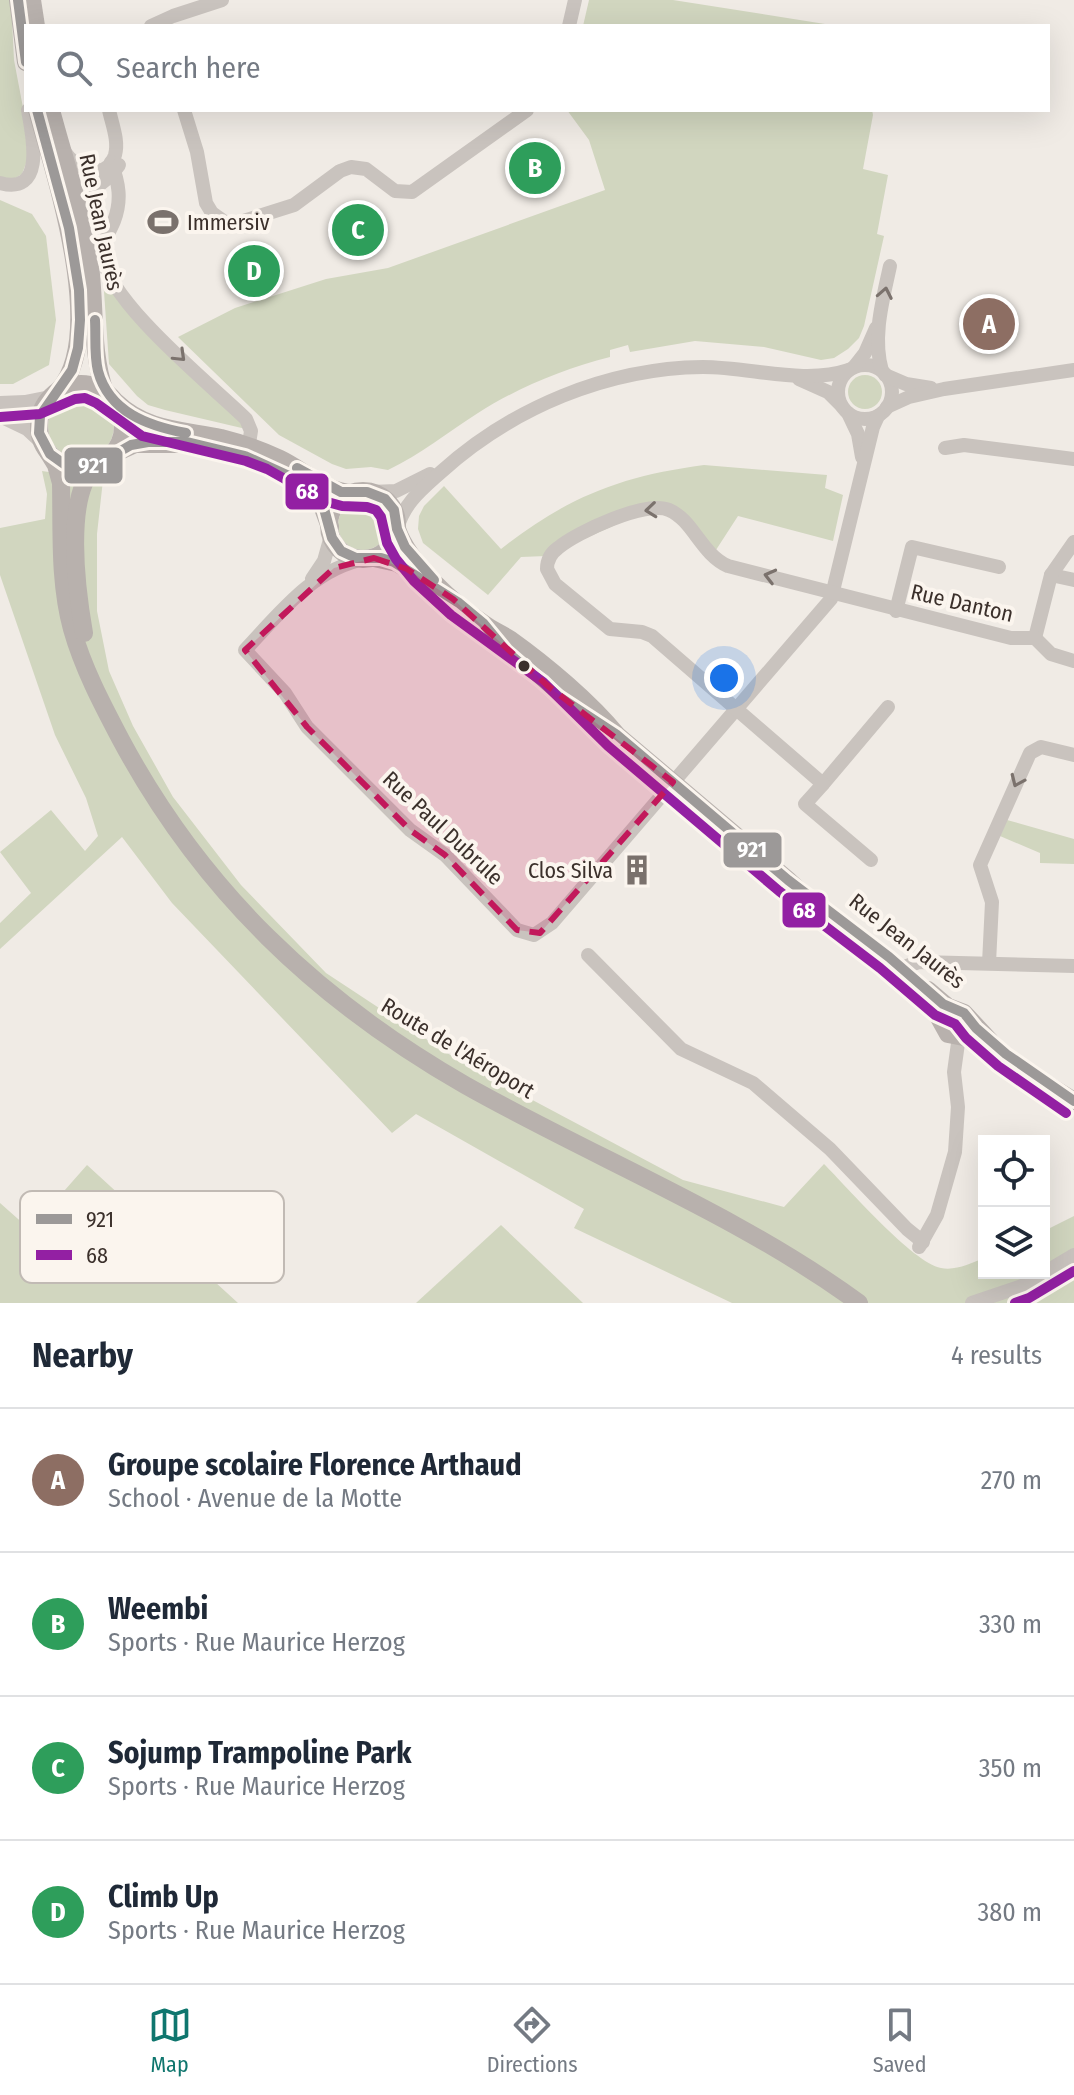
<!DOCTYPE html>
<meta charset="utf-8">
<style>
:root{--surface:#fff;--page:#f6f6f7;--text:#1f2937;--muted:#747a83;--line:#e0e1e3;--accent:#0f766e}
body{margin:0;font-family:"Fira Sans Condensed",sans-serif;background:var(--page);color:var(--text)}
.controls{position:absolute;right:24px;bottom:24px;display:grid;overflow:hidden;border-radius:0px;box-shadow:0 8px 32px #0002}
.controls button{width:72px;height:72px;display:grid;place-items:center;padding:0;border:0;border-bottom:2px solid var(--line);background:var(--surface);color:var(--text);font:40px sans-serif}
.you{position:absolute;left:724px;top:678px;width:28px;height:28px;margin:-20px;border:6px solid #fff;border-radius:50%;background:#1a73e8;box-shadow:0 0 0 12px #1a73e833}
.badge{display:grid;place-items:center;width:52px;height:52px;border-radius:50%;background:var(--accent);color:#fff;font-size:26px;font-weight:700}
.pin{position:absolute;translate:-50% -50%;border:4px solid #fff;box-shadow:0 2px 8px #0006}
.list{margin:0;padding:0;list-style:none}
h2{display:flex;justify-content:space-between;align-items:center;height:104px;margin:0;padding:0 32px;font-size:34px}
h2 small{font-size:26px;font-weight:400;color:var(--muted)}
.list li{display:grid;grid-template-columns:52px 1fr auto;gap:24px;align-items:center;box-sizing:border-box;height:144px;padding:0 32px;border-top:2px solid var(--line)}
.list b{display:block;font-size:30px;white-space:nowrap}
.list p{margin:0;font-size:26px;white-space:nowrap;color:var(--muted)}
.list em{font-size:26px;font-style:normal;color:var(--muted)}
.icon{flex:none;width:44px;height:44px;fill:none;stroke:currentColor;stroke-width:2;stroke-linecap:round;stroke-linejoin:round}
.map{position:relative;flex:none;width:1074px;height:1303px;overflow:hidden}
.search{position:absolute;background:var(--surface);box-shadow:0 8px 32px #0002;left:24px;right:24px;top:24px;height:88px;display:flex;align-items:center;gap:20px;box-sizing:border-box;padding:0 28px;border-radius:0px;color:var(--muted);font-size:30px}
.sheet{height:680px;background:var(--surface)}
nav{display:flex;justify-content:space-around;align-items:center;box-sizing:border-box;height:112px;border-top:2px solid var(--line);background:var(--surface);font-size:22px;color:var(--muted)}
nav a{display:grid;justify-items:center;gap:4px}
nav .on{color:var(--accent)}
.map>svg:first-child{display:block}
.green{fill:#d1d6bf}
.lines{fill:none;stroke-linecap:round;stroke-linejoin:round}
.minor{stroke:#c9c3be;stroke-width:14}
.major{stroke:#b8b1ad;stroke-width:18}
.bus-1-casing{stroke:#fbf5ee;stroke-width:16}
.bus-2-casing{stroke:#fbf5ee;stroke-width:16}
.bus-1{stroke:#9c9998;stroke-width:10}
.bus-2{stroke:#9320a3;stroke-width:10}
.oneway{stroke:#7b726d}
.marked{fill:#c2185b;fill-opacity:0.2;stroke:#c2185b;stroke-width:6;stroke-dasharray:16 10;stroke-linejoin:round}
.bus-dot{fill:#3b302b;stroke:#fbf5ee;stroke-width:3}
.labels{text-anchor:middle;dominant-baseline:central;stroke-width:8;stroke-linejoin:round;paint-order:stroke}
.street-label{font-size:22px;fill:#3b302b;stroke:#fbf5ee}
.poi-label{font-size:22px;fill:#3b302b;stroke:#fbf5ee;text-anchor:start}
.key{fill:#fbf5ee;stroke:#c1bab4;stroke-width:2}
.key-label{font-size:22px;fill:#3b302b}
.line-badge{stroke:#fbf5ee;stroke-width:3}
.badge-label{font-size:22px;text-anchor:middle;font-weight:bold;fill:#fff}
</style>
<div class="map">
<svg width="1074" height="1303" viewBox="0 0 1074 1303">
<rect width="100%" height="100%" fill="#f0ebe5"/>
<!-- green -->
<g class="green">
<path d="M0,0H11L14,60L31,150L22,174L12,180L0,177Z"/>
<path d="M589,0H673L825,24L824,26H583Z"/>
<path d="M567,110H872L873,115L863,169L888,175L877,234L884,236L864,326L859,338L848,349L834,358L821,360L764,347L695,341L630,352L628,345L610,350V357C563,369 519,387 478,413C447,433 421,454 388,470L371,467L346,469L332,464L279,435L178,337L235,308L326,279L388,268L605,190L589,140Z"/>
<path d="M0,200L32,214L46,236L56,320L49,365L13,384H0Z"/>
<path d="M103,277L245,424L246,429L165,410L148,405L137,396L109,364Z"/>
<circle cx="865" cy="392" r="17"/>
<circle cx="81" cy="426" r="33"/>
<path d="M704,465L827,475L825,488L843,495L833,541L738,516L714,553L662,504L546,556L521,557L488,595L423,543L418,529L419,516L424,506L444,486L501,549C567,497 621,476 704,465Z"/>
<path d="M42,471L103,480L97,534V611L109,671L133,726L173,797L241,885L326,973L461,1062L683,1180L784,1207L824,1164C847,1187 913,1263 941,1268C956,1271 971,1263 984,1258V1273H1044V1231L1074,1216V1303H732L574,1228L584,1209L416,1114L392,1133L172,903L122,837L0,949V923L31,893L0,852L51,810L85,851L98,836L86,798L55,735L0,575V528L45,519L47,494Z"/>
<circle cx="363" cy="525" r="25"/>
<path d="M1007,820L1074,839V864L1040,863V853L1000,836Z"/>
<path d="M87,1165L238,1303H0V1203L44,1242L70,1211L57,1199Z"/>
<path d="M501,1225L583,1303H416Z"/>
</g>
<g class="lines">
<!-- minor -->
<g class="minor">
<path d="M151,26L173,16L222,0"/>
<path d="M569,26L575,0"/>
<path d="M184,110L197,152L206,203L212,213L226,223H237L294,205L340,171L351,167L366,169L395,191L412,192L527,110"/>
<path d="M64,151C75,168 106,184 115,155C119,141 112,124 109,110"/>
<path d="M111,162C119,183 122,200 114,221C109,233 102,243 103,256C107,301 211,385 246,419L251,431L247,456"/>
<path d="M0,183C47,196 32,133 28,110"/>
<path d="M87,223C86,179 99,194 119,165"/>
<circle cx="865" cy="392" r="27"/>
<path d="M854,367L865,353L876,328"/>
<path d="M882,371C872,337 883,299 890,266"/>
<path d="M885,375L906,384L931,388"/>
<path d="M799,379L828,392L841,405"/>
<path d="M0,403L25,402L50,397"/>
<path d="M887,407L909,397L944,389L1074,370"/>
<path d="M848,413L858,434L862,457"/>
<path d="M0,416L27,429L42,443"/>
<path d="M945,448L964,445L1074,459"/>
<path d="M372,492L396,491L430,474"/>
<path d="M397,529C404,503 421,490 441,472C512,408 607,368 703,367C751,367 804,385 849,370"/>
<path d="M365,559C313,569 280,613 245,650L285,693L307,727L410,830L445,855L517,930L534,935L552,923L831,599L873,427L878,416"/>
<path d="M1051,575L1074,580"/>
<path d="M312,579L324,561L331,536"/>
<path d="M896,611L912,547L999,567"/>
<path d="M1035,638L1051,575L1074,542"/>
<path d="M1035,638L1051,654L1074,661"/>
<path d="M823,784L888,707"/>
<path d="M871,860L805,804L823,784L652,636L642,632L610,629L555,584L547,569C547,560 551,553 558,548C577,532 646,500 669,510C693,520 701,554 728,566L1011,638H1035"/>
<path d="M588,955L681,1049L753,1083L830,1149L907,1229L923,1242"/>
<path d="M989,963L992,902L980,865L1030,753L1041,747L1074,755"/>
<path d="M898,978L907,966L919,962L1074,966"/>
<path d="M919,1247L937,1215L955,1152L958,1107L954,1072L959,1036"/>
<path d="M972,1303L1022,1286L1074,1255"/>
</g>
<!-- major -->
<g class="major">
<path d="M18,0L26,62"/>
<path d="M32,0L36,26"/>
<path d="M37,110C55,176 108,334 59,390"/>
<path d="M51,110C64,159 81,208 89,258C96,302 90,350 105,392"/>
<circle cx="81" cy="426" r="42"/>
<path d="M116,402C146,431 183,430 221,438C241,443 261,450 280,459C303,470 327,493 353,493"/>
<path d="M48,452L56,465L61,483C62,531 59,582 72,629C83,668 102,704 121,740C202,891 317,1000 465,1085C596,1159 737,1214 859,1303"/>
<path d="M113,454L135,444H188"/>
<path d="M296,478L320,500L330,527"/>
<circle cx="363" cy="525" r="34"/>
<path d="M397,529C409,564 453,603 484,624C492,630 502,634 511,640C546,665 590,702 617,735L788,880L866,952L924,1000L938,1016L948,1034L974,1039L1074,1101"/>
<path d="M374,558L397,563L424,580"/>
<path d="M84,633C77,593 63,493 97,465"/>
<path d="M928,990L948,1007L964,1013L990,1041"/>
</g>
<!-- bus-1 casing -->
<g class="bus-1-casing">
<g id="bus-1">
<path d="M18,0L26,62"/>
<path d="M37,110L69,228L79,290L80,320L78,348L72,370L40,416L39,433L50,454L64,464L82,468L96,465L131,445L148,442H187L245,456L300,481L313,492L323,505L332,538L341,551L356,558H381L394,562L459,603L483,623L506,651L559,697L617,735L788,880L889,957L943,1004L964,1013L976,1028L1006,1054L1074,1101"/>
<path d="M95,320C96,337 94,355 98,371C109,412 148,426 186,433"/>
<path d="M297,468L341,492H367L385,499L394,510L397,529L405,547L434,580"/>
</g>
</g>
<!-- bus-2 casing -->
<g class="bus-2-casing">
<g id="bus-2">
<path d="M0,417L40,414L75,399L85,398L96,403L142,436L246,461L267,469L324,501L342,506L367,507L376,510L381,517L387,543L396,559L414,581L451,615L543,682L608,746L779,891L880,968L935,1015L955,1024L966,1038L998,1066L1066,1113"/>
<path d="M1015,1303L1029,1298L1074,1271"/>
</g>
</g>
<!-- bus-1 -->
<use href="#bus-1" class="bus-1"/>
<!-- bus-2 -->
<use href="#bus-2" class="bus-2"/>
</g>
<!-- one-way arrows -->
<defs><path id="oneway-chevron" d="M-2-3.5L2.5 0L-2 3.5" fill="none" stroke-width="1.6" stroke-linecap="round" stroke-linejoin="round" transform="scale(2)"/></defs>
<g class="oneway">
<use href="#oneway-chevron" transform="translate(885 293) rotate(-79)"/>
<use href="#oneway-chevron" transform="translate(180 356) rotate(44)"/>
<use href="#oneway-chevron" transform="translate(651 510) rotate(174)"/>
<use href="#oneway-chevron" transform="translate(770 576) rotate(-166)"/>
<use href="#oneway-chevron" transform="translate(1017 781) rotate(114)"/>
</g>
<!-- marked area -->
<path class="marked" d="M374,558L407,569L453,599L548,686L673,782L540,933L517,930L445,855L410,830L307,727L245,650L334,568Z"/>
<!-- icons -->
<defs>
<g id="stadium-bare" transform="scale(2.4)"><path d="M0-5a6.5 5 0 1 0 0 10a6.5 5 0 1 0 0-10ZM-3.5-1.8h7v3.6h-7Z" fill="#7a716c" stroke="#fbf5ee" stroke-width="2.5" paint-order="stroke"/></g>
<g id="building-bare" transform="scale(2.4)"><path d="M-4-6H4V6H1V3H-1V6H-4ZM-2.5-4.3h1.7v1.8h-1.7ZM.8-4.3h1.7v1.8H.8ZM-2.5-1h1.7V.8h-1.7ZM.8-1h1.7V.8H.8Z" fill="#7a716c" stroke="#fbf5ee" stroke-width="2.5" paint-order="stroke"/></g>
</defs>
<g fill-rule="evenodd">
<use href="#stadium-bare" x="163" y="222"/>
<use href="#building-bare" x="637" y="870"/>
</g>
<!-- markers -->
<circle class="bus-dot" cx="524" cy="666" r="7"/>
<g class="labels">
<!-- street labels -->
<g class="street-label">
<text transform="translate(101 222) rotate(78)">Rue Jean Jaurès</text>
<text transform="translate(962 603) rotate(13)">Rue Danton</text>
<text transform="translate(443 828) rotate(43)">Rue Paul Dubrule</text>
<text transform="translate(907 941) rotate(38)">Rue Jean Jaurès</text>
<text transform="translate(458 1048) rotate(31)">Route de l'Aéroport</text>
</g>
<!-- poi labels -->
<g class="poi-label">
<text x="187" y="222">Immersiv</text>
<text x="613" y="870" text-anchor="end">Clos Silva</text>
</g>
</g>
<!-- legend -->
<rect x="20" y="1191" width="264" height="92" rx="12" class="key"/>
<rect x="36" y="1214" width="36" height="10" fill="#9c9998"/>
<rect x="36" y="1250" width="36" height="10" fill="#9320a3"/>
<g class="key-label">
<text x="86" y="1227">921</text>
<text x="86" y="1263">68</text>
</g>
<g class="line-badge">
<rect x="63" y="446" width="61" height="39" rx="8" fill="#9c9998"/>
<rect x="284" y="472" width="46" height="39" rx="8" fill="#9320a3"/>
<rect x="722" y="831" width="61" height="38" rx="8" fill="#9c9998"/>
<rect x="781" y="891" width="46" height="38" rx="8" fill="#9320a3"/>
</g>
<g class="badge-label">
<text x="93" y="473">921</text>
<text x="307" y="499">68</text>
<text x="752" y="857">921</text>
<text x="804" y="918">68</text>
</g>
</svg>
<div class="controls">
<button><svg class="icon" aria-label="locate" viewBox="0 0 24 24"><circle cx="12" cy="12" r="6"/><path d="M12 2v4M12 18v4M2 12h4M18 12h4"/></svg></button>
<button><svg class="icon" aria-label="layers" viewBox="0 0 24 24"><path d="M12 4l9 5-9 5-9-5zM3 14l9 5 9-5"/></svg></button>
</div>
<div class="you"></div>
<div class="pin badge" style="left:989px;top:324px;background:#8d6e63">A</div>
<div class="pin badge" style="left:535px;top:168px;background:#2e9e5b">B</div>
<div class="pin badge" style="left:358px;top:230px;background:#2e9e5b">C</div>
<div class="pin badge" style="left:254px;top:271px;background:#2e9e5b">D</div>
<div class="search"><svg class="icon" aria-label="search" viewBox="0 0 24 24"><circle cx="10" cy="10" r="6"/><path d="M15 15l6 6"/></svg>Search here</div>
</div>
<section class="sheet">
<h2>Nearby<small>4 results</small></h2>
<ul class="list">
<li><span class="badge" style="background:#8d6e63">A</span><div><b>Groupe scolaire Florence Arthaud</b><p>School · Avenue de la Motte</p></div><em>270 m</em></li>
<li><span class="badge" style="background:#2e9e5b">B</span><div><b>Weembi</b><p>Sports · Rue Maurice Herzog</p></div><em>330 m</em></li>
<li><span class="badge" style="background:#2e9e5b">C</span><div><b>Sojump Trampoline Park</b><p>Sports · Rue Maurice Herzog</p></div><em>350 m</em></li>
<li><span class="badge" style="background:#2e9e5b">D</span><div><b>Climb Up</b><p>Sports · Rue Maurice Herzog</p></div><em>380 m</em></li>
</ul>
</section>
<nav>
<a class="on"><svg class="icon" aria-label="map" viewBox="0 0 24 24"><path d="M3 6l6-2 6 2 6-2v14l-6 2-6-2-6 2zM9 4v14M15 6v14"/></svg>Map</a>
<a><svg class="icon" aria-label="directions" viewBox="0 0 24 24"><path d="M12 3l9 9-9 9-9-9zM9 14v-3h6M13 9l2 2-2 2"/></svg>Directions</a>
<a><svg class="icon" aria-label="saved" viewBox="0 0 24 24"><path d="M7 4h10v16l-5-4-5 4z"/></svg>Saved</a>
</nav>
